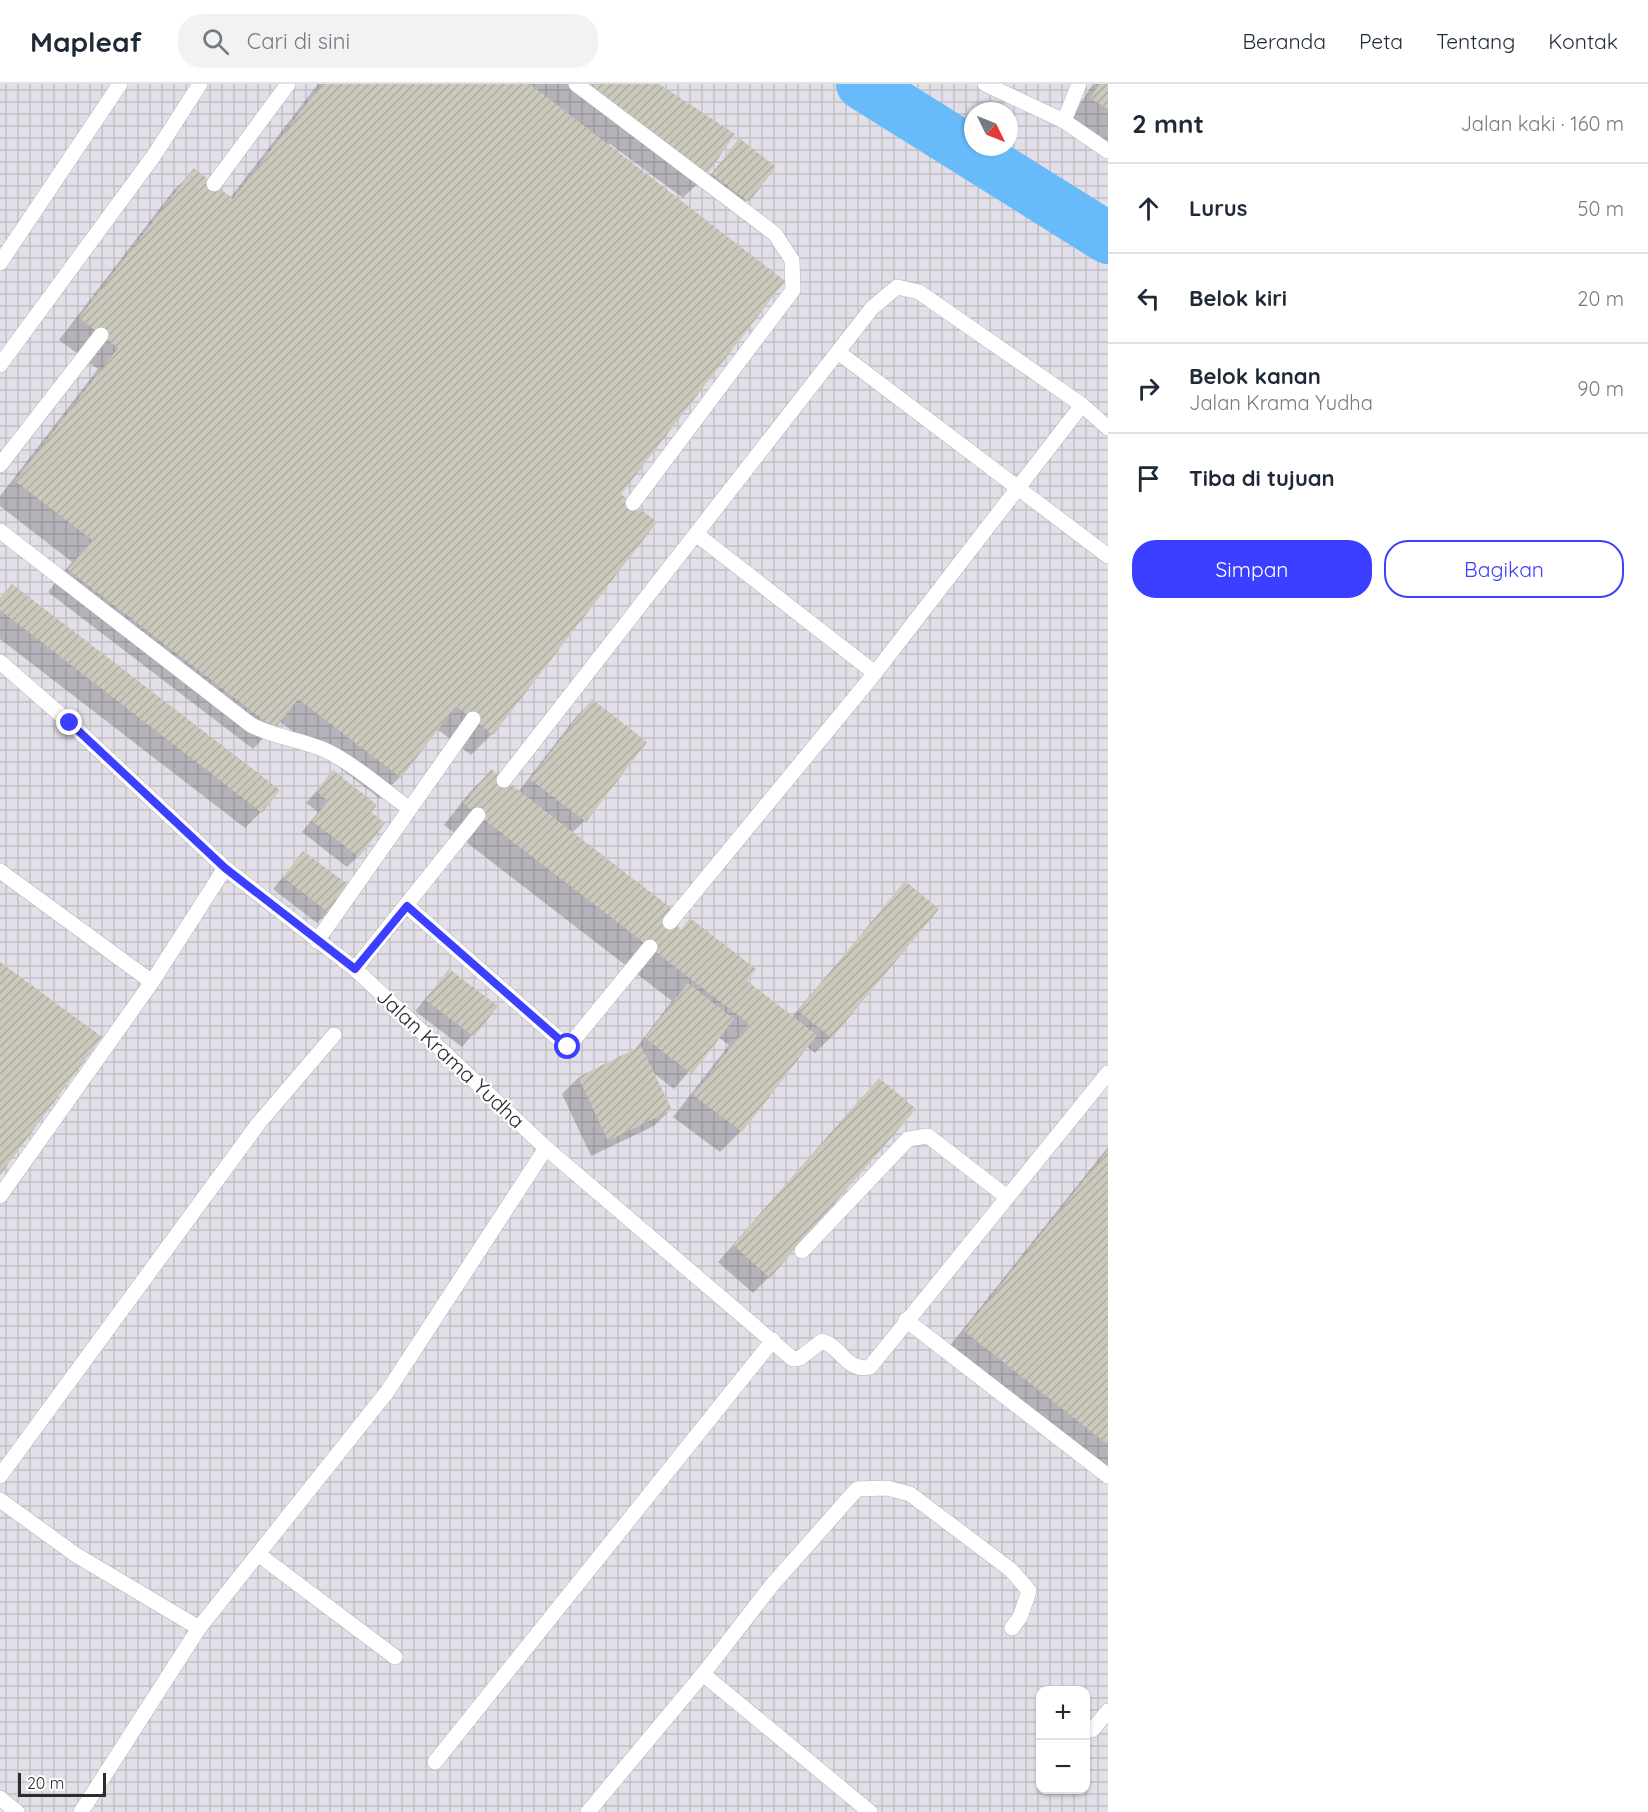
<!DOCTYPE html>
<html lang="id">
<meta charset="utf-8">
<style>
:root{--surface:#fff;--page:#f2f2f3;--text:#1f2937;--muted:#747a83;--line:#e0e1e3;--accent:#3c3fff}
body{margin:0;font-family:Quicksand,sans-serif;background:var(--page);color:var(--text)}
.controls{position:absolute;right:18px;bottom:18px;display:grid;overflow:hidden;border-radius:12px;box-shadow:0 2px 4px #0004}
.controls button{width:54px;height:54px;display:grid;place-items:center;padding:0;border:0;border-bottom:2px solid var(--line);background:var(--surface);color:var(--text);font:30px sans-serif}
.compass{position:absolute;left:964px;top:18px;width:54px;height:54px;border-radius:50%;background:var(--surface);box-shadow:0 2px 4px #0004;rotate:133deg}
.scale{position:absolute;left:18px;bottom:15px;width:88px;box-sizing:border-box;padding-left:6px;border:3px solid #2d2d2d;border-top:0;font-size:16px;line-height:21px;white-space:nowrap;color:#2d2d2d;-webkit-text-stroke:4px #fff;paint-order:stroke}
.stop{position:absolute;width:18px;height:18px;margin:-14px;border:4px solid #3c3fff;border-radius:50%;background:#fff}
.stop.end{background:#3c3fff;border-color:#fff;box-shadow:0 2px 6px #0008}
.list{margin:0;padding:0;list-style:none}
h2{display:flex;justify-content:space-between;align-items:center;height:78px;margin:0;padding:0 24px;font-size:26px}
h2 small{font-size:20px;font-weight:400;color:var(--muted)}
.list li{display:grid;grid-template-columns:39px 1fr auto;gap:18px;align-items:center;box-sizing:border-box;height:90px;padding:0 24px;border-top:2px solid var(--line)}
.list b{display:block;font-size:22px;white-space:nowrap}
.list p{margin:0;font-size:20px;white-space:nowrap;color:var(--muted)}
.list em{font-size:20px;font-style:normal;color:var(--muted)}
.actions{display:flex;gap:12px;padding:18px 24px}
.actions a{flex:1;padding:14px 0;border:2px solid var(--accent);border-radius:24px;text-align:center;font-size:21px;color:var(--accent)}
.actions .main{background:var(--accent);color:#fff}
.icon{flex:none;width:33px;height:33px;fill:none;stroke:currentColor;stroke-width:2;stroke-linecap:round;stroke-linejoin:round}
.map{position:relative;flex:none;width:1108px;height:1728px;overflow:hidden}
header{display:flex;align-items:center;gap:36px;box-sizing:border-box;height:84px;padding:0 30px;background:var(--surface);border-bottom:2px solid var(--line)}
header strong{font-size:28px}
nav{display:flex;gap:33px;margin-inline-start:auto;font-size:21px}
.search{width:420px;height:54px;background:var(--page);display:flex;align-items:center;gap:15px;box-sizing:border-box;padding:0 21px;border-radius:24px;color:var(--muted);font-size:22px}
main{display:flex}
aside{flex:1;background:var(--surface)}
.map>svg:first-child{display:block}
.industrial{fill:url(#industrial-grid);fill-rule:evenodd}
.shadow{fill:#0003}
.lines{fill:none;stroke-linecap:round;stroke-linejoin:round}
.river{stroke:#68bbfb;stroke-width:52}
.building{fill:url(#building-hatch)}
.lane-casing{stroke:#b2b3c2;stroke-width:16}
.lane{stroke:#fff;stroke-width:15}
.route{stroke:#3c3fff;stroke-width:8}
.labels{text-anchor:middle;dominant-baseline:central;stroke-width:4.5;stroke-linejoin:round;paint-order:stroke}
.street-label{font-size:21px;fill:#2d2d2d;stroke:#fff}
</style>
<header>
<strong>Mapleaf</strong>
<div class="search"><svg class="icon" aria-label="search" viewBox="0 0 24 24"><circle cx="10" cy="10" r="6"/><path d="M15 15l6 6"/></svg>Cari di sini</div>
<nav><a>Beranda</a><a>Peta</a><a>Tentang</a><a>Kontak</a></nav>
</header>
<main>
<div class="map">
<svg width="1108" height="1728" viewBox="0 0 1108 1728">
<defs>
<pattern id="industrial-grid" width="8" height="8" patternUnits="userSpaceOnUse" patternTransform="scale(1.5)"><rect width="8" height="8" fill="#e3dfe8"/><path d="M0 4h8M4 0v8" fill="none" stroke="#c3c0c7"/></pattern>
<pattern id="building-hatch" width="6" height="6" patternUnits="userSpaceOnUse" patternTransform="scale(1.5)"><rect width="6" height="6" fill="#cbc9bc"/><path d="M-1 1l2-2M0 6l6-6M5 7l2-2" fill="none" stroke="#afada2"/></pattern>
</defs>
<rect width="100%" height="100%" fill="#efebde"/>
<!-- industrial -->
<path class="industrial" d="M0,0H1108V1728H0ZM973,27H1009V63H973ZM1040,1606H1086V1706H1040Z"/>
<!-- shadow -->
<g class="shadow">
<path d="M318,0H657L704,93L683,114L610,60L608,62L619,410L492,650L471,671L437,645L400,693L379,714L279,637L253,665L48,508L72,478L0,422V412L98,285L59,256L173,107L194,86L230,114Z"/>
<path d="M1093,0H1108V59L1070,35Z"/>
<path d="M740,56L774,83L737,128L702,101Z"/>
<path d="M12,502L261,728L245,744L0,555V514Z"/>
<path d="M592,617L584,737L572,749L680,847L690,836L745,897L792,933L905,799L936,825L831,953L815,969L807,963L741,1047L720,1068L673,1033L729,961L718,953L674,1005L652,988L670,1026L654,1042L591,1072L562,1010L578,994L633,968L672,917L444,741L470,708L491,687L518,708L576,633Z"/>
<path d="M333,688L369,729L358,772L347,783L302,748L318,728L306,719Z"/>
<path d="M303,769L328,828L317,839L273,805Z"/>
<path d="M449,887L496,923L462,963L415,927Z"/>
<path d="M863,1012L769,1193L753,1209L718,1178Z"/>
<path d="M1108,1063V1398L944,1269Z"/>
</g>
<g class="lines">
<!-- river -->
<path class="river" d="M862,0L1108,154"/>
</g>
<!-- building -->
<g class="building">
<path d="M322,0H530L785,197L621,410L657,438L493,651L456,622L401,694L298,615L275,645L68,486L92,456L15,397L118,264L79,234L194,84L233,115Z"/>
<path d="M577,0H659L735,50L705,94Z"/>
<path d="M1099,0H1108V25L1090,14Z"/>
<path d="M739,54L776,83L749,118L712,90Z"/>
<path d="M12,500L280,706L262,729L0,526V515Z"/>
<path d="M592,615L647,658L586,738L530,695Z"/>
<path d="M491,685L671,824L664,833L670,838L681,846L690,834L756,885L747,897L817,951L742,1048L693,1011L749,940L464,720Z"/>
<path d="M333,686L377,721L371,728L385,739L359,773L312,737L328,717L316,707Z"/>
<path d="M303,767L350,802L329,829L283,793Z"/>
<path d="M905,797L939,825L832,954L798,927Z"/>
<path d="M0,878L102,953L0,1091Z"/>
<path d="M449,885L498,922L474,953L425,916Z"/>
<path d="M688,899L734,935L692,990L645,954Z"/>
<path d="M641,962L672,1026L608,1057L578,993Z"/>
<path d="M879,994L916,1025L770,1194L733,1161Z"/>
<path d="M1108,1066V1361L964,1247Z"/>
</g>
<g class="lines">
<!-- lane casing -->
<g class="lane-casing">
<g id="lane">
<path d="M576,0L775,150L792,176L793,206L633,419"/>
<path d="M985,0L1064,37"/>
<path d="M1079,0L1064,37L1108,67"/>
<path d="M214,100L288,0"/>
<path d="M0,179L120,0"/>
<path d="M838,268L1108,472"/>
<path d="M0,281L155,70L200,0"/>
<path d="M0,381L101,251"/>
<path d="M0,447L251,641C276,654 304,656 329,668C357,682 383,706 409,724"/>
<path d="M696,450L875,589"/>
<path d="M0,578L70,639L225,784L355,885L546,1064L793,1275L800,1274L822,1257C842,1263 846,1288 870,1283L1108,989"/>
<path d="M504,696L872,224L897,203L919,208L1082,321L1108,344"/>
<path d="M0,787L152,898L0,1112"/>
<path d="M407,822L568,963L650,863"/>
<path d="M670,838L875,589L1082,321"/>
<path d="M317,857L473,635"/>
<path d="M355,885L478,731"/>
<path d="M152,898L225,784"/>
<path d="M802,1167L908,1055L928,1052L1007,1113"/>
<path d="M906,1236L1108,1392"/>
<path d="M0,1392L258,1040L334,951"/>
<path d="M0,1416L76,1471L199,1544"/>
<path d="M258,1470L395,1573"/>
<path d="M703,1590L870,1728"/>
<path d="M1092,1646L1108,1627"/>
<path d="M435,1678L773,1256"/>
<path d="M0,1714L17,1728"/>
<path d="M81,1728L199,1544L387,1308L546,1064"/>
<path d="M588,1728L703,1590L772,1501L857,1405L887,1404L910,1410L1011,1486L1029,1507L1020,1533L1012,1544"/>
</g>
</g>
<!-- lane -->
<use href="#lane" class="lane"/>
</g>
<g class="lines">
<!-- route -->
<path class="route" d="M70,639L225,784L355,885L407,822L568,963"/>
</g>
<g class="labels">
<!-- street labels -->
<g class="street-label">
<text transform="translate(451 974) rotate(43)">Jalan Krama Yudha</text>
</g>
</g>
</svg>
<div class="controls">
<button>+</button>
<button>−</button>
</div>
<svg class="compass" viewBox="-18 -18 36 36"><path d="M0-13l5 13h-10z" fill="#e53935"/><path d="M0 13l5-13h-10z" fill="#747a83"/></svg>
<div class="scale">20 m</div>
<div class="stop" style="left:568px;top:963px"></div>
<div class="stop end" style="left:70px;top:639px"></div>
</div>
<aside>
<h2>2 mnt<small>Jalan kaki · 160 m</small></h2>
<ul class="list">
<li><svg class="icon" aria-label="ahead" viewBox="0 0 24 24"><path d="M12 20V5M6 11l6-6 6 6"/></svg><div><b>Lurus</b></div><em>50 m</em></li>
<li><svg class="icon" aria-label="left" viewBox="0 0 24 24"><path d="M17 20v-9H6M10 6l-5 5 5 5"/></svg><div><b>Belok kiri</b></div><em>20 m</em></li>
<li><svg class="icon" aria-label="right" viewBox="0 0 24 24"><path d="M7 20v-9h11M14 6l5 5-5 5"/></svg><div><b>Belok kanan</b><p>Jalan Krama Yudha</p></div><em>90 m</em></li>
<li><svg class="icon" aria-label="arrive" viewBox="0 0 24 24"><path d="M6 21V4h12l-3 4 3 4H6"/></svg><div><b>Tiba di tujuan</b></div></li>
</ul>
<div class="actions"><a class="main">Simpan</a><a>Bagikan</a></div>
</aside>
</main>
